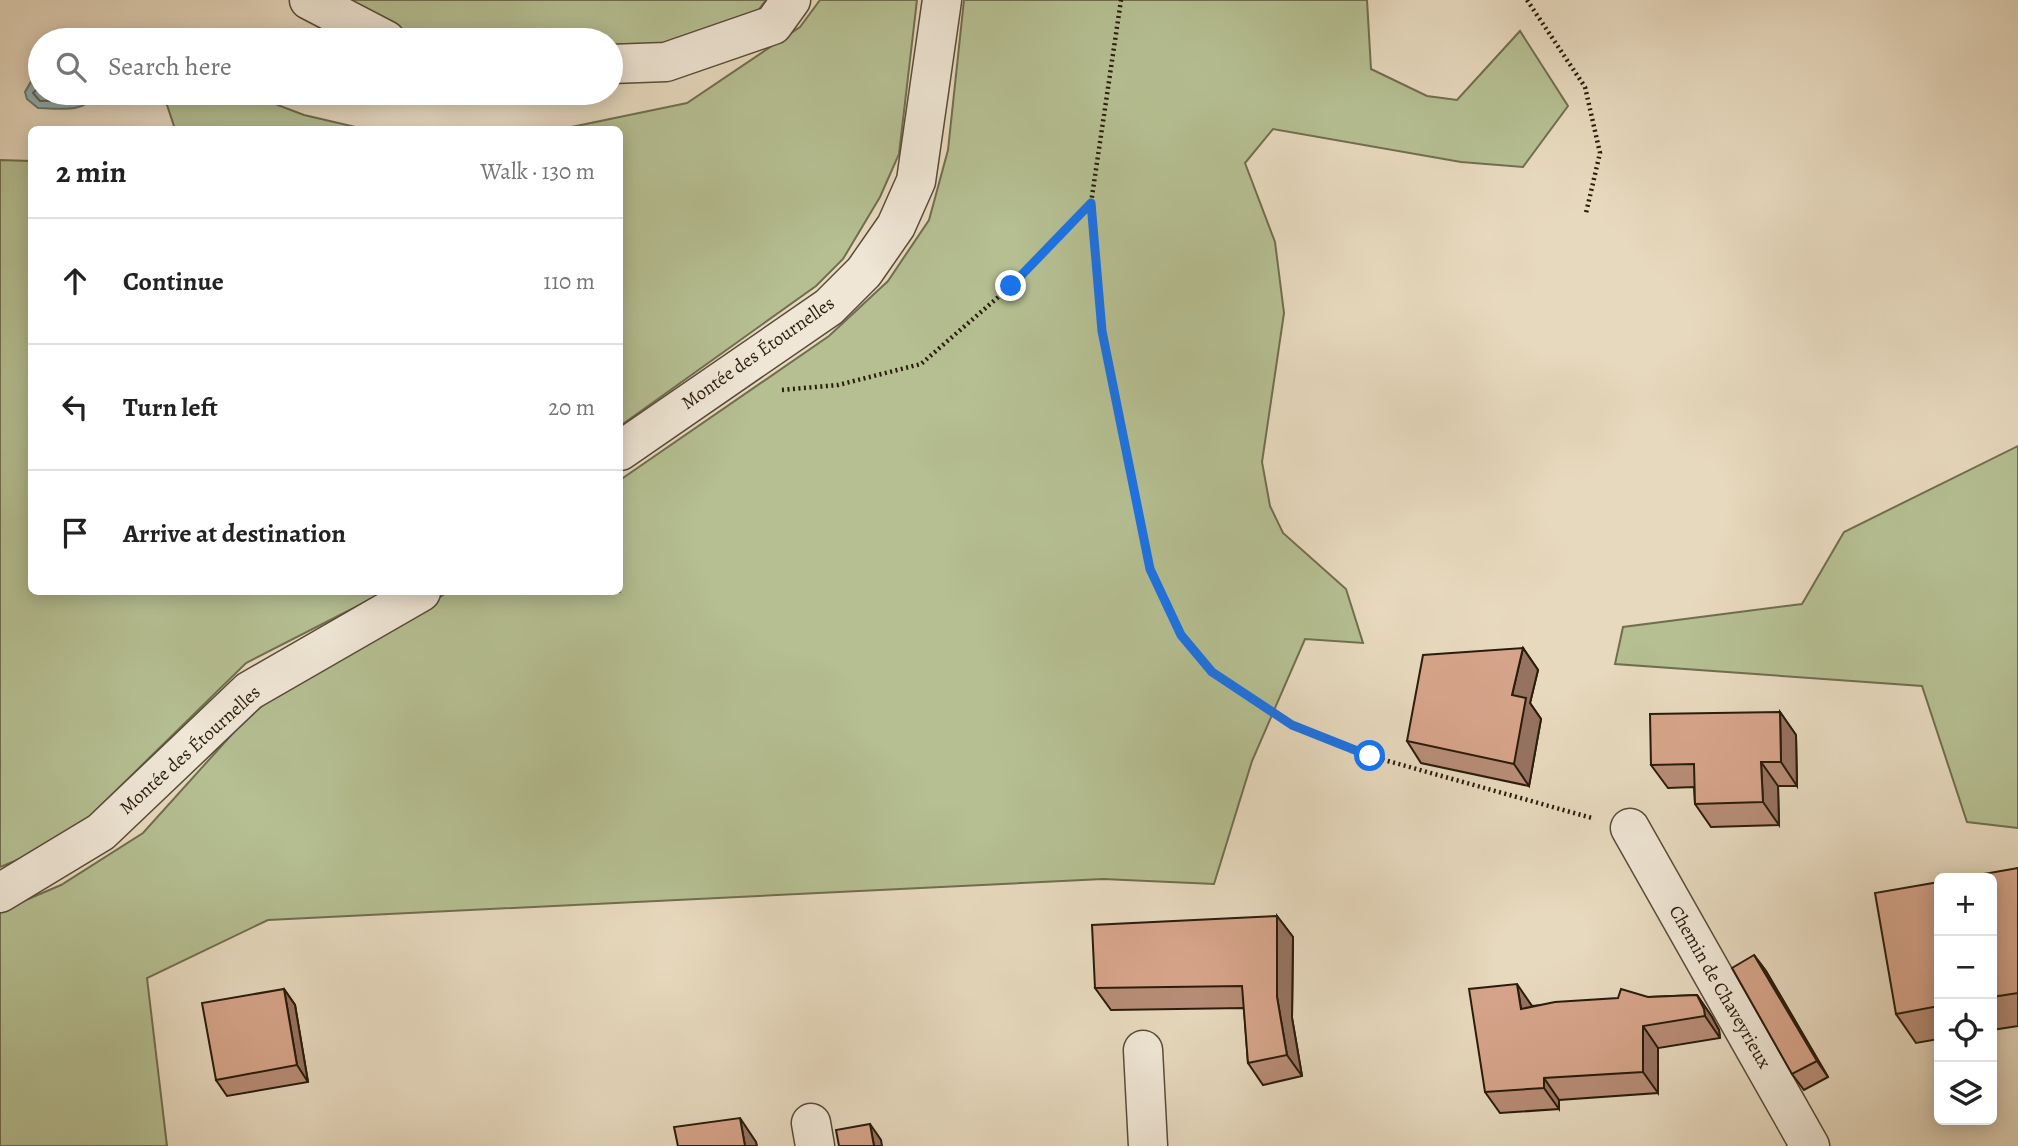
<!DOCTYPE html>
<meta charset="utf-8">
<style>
:root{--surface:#fff;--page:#f6f6f6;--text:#222;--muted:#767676;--line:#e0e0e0}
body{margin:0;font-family:Alegreya,serif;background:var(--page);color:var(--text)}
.controls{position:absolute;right:21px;bottom:21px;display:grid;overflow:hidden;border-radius:10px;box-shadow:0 4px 18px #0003}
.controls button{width:63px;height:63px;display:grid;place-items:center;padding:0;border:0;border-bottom:2px solid var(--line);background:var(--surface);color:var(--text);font:35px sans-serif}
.stop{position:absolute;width:21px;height:21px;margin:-16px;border:5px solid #1a73e8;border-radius:50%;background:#fff}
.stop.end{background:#1a73e8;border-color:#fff;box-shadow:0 2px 7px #0008}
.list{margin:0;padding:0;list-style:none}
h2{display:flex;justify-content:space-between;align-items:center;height:91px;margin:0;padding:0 28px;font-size:30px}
h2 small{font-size:23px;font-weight:400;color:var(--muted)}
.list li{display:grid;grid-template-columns:46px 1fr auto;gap:21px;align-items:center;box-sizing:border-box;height:126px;padding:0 28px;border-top:2px solid var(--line)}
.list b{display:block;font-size:26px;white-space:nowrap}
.list em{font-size:23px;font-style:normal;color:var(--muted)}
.icon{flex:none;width:38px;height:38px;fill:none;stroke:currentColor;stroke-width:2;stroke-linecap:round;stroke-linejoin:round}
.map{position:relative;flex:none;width:2018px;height:1146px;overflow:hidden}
.search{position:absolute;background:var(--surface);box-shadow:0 4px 18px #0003;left:28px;top:28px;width:595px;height:77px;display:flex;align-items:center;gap:18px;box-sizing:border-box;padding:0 24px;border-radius:38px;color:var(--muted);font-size:26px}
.panel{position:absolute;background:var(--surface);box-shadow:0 4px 18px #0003;left:28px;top:126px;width:595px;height:469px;border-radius:10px}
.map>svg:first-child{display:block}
.green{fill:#b5bf92;stroke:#706e4e;stroke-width:2}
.water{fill:#98b9b7;stroke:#6c7a72;stroke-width:2}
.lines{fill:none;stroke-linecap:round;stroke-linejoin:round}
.shore{stroke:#616a61;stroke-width:2}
.minor-casing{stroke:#594b38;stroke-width:41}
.path{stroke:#2a1c0b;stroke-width:4.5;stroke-dasharray:2 3.5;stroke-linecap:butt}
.minor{stroke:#efe6d5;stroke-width:38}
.wall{fill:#b88d77;stroke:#2a1c0b;stroke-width:2}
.shaded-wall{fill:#967361;stroke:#2a1c0b;stroke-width:2}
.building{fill:#d6a48a;stroke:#2a1c0b;stroke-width:2}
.route{stroke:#1a73e8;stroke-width:9}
.labels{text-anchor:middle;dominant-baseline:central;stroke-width:6;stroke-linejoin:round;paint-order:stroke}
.street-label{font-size:19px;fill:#2a1c0b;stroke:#efe6d5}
</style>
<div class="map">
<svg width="2018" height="1146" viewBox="0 0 2018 1146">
<rect width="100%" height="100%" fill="#e7d9be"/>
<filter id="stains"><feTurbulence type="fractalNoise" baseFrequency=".00286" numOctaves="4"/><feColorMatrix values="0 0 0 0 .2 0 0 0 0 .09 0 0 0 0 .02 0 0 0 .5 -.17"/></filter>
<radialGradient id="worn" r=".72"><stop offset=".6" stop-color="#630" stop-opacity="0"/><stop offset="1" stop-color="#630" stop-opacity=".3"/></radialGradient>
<!-- green -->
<g class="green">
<path d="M325,0H766L757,12L672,48L611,49V40H427L367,21Z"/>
<path d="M820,0H917L899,154L880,197L843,259L816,286L620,426V130H557L687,103L800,27Z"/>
<path d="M964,0H1367L1371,69L1427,96L1457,100L1520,31L1568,106L1523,167L1461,162L1273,129L1245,163L1275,242L1284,313L1262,462L1270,506L1283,533L1346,589L1363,643L1305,639L1252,761L1214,884L1103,879L268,920L147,978L167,1146H0V911L61,885L143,833L243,722L287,685L361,647L448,592H620V480L829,336L888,281L929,220L948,150Z"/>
<path d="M163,93H246L304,115L364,129H175Z"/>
<path d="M0,160L31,161L32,592H385L246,663L85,821L32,854L0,867Z"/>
<path d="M2018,446V828L1967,822L1922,686L1615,664L1623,627L1802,604L1844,532Z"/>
</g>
<!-- water -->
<path class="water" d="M40,79V93L94,94C87,114 56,108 38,108L27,99L25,92L32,80Z"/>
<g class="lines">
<!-- shore -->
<path class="shore" d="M40,86L33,93L40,101L81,100L87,93"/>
<!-- minor casing -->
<g class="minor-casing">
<g id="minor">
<path d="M309,0L386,40"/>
<path d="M611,64L666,62L773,25L791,0"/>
<path d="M620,451L829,307L864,272L896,226L916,181L942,0"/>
<path d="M1630,828L1810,1146"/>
<path d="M0,893L101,832L249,691L421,592"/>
<path d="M1143,1050L1148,1146"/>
<path d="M811,1123L815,1146"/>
</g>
</g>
<!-- path -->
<g class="path">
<path d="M1527,0L1585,87L1600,153L1586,213"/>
<path d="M1091,203L1121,0"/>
<path d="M782,390L838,385L921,364L1011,286L1091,203L1102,331L1150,569L1181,635L1212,672L1292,725L1370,756L1592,818"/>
</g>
<!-- minor -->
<use href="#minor" class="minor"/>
</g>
<!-- wall -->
<g class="wall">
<path d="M1523,648L1538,670L1530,703L1541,719L1529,786L1421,763L1407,741Z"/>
<path d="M1780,712L1796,735L1797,786H1778L1779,825L1711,827L1695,804L1694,787L1668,788L1651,765Z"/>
<path d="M2018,868V1026L1992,1030V878Z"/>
<path d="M1939,882V1039L1916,1043L1896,1014Z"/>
<path d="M1277,916L1293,937L1292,1018L1302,1076L1263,1085L1248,1063L1244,1008L1111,1010L1095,988Z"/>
<path d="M1754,955L1766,971L1828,1077L1804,1090L1792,1074Z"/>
<path d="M284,989L295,1005L308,1082L227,1096L216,1080Z"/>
<path d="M1697,995L1712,1017L1719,1030L1720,1038L1658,1048V1093L1559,1100V1109L1500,1113L1485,1092L1532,1006L1648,997Z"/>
</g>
<!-- shaded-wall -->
<g class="shaded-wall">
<path d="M1523,648L1538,670L1530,703L1541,719L1529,786L1514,764L1512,695Z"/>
<path d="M1780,712L1796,735L1797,786L1781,762Z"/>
<path d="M1761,762L1778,786L1779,825L1763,802Z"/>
<path d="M1277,916L1293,937L1292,1018L1302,1076L1287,1055L1277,997Z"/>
<path d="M1754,955L1766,971L1828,1077L1817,1061Z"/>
<path d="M1517,984L1532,1006L1536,1030L1521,1009Z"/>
<path d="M284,989L295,1005L308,1082L297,1065Z"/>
<path d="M1697,995L1712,1017L1719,1030L1720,1038L1705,1016Z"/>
<path d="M1643,1026L1658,1048V1093L1643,1072Z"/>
<path d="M1544,1078L1559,1100V1109L1544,1088Z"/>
<path d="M740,1118L756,1142L757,1146H745Z"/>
<path d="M870,1124L881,1140L882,1146H874Z"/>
</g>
<!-- building -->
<g class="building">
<path d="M1523,648L1512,695L1526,698L1514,764L1407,741L1423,655Z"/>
<path d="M1780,712L1781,762H1761L1763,802L1695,804L1694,764L1651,765L1650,714Z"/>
<path d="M2018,868V993L1992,997V878H1961Z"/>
<path d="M1939,882V1006L1896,1014L1875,893Z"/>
<path d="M1277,916V997L1287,1055L1248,1063L1242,986L1095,988L1092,925Z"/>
<path d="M1754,955L1817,1061L1792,1074L1732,968Z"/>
<path d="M1517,984L1521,1009L1555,1002L1618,998L1621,989L1648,997L1697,995L1704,1009L1705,1016L1643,1026V1072L1544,1078V1088L1485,1092L1469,989Z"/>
<path d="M284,989L297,1065L216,1080L202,1003Z"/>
<path d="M740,1118L745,1146H678L674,1127Z"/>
<path d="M870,1124L874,1146H839L836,1130Z"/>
</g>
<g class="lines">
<!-- route -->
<path class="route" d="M1011,286L1091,203L1102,331L1150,569L1181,635L1212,672L1292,725L1370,756"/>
</g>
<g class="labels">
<!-- street labels -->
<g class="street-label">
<text transform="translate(758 353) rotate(-35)">Montée des Étournelles</text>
<text transform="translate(190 750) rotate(-42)">Montée des Étournelles</text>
<text transform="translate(1720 987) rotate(60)">Chemin de Chaveyrieux</text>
</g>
</g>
<rect width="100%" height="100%" filter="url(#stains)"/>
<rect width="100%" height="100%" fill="url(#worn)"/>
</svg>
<div class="controls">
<button>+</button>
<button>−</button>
<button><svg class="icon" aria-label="locate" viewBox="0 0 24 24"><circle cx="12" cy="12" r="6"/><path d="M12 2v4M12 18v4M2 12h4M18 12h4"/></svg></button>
<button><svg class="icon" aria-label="layers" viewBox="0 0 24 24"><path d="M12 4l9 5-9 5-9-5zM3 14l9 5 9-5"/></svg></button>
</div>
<div class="stop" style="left:1370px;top:756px"></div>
<div class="stop end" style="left:1011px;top:286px"></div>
<div class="search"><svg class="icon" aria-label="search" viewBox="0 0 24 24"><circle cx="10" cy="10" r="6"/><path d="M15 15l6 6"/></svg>Search here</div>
<section class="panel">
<h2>2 min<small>Walk · 130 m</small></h2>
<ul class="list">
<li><svg class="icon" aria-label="ahead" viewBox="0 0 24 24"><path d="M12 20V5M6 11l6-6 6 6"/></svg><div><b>Continue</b></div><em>110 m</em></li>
<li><svg class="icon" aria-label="left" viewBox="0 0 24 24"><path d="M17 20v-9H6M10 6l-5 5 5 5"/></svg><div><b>Turn left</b></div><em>20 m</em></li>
<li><svg class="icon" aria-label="arrive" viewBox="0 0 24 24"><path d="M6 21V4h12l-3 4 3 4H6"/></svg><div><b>Arrive at destination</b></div></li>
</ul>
</section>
</div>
